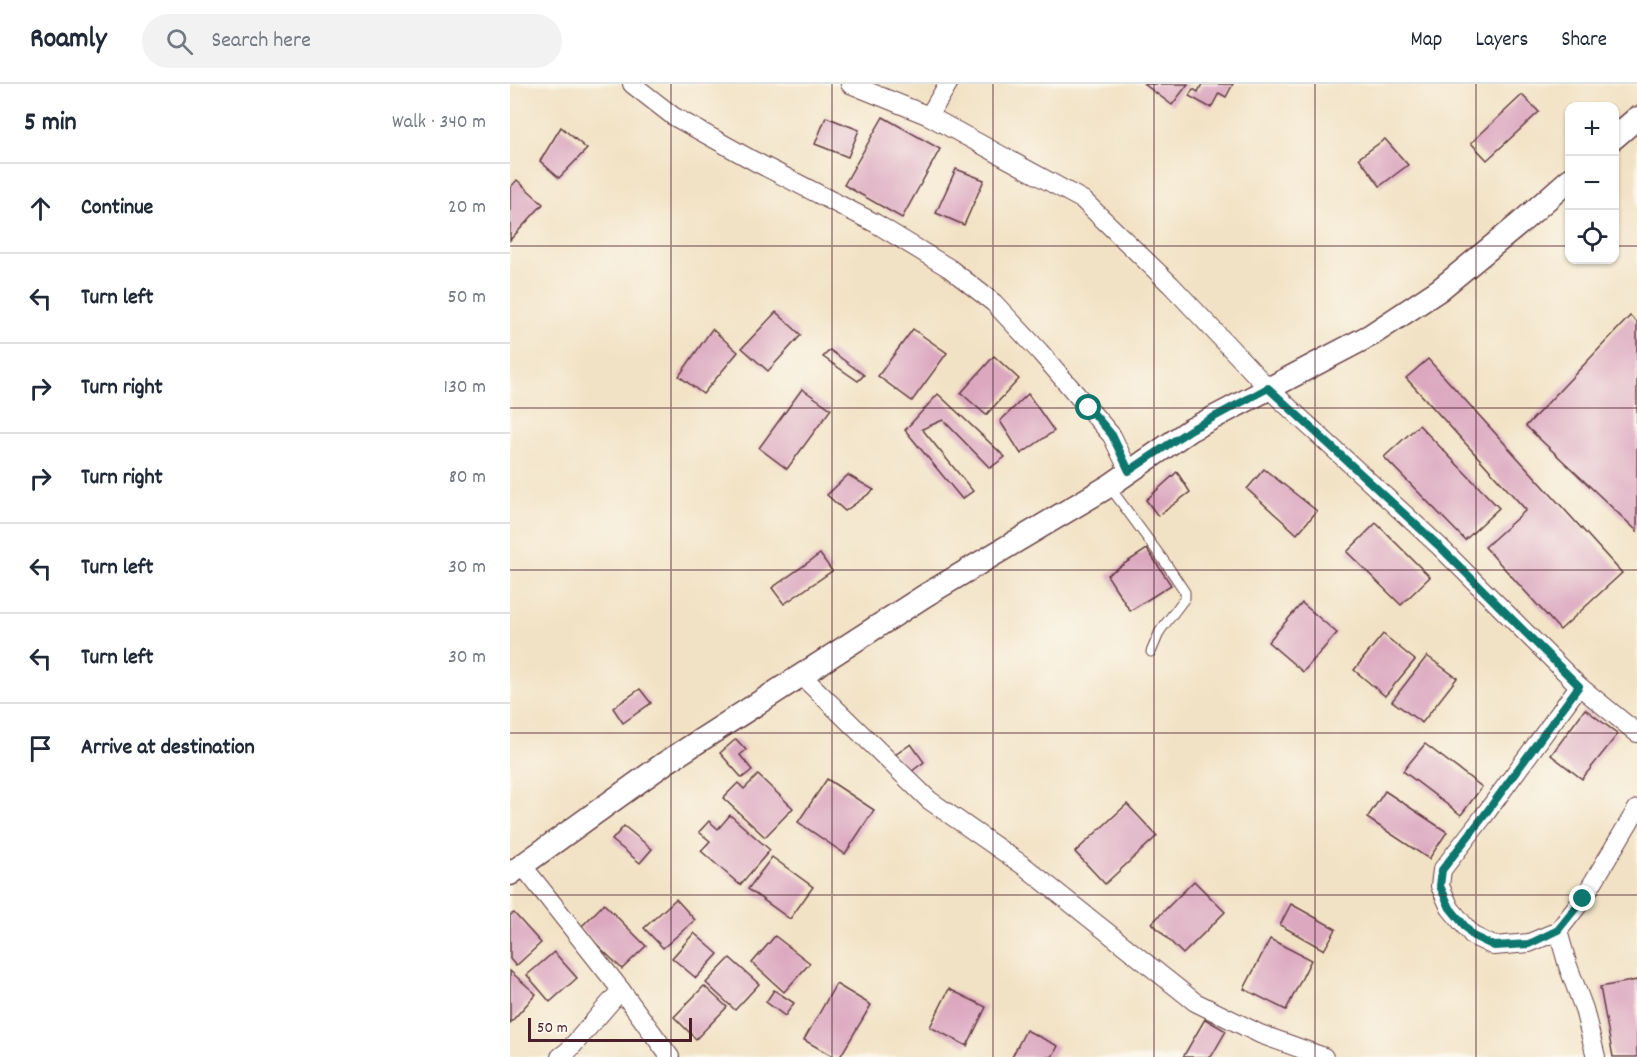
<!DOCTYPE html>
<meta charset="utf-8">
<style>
:root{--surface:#fff;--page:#f2f2f3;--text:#1f2937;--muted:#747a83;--line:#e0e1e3}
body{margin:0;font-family:Dekko,sans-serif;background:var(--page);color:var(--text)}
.controls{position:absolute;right:18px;top:18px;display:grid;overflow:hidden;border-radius:12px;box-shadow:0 2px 4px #0004}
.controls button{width:54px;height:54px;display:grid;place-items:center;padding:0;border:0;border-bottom:2px solid var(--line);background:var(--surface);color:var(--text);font:30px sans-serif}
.scale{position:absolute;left:18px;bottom:15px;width:164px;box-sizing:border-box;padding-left:6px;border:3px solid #4a1f2b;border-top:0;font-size:16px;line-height:21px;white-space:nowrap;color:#4a1f2b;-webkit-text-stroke:4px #fbf7ec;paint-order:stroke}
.stop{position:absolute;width:18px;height:18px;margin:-14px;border:4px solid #0f766e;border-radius:50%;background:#fff}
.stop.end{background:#0f766e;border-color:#fff;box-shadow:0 2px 6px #0008}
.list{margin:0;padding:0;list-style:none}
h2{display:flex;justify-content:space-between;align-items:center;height:78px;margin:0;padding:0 24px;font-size:26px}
h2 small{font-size:20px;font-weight:400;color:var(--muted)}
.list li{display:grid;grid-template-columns:39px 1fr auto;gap:18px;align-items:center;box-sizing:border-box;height:90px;padding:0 24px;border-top:2px solid var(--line)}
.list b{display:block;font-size:22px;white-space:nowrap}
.list em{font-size:20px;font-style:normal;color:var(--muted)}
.icon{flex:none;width:33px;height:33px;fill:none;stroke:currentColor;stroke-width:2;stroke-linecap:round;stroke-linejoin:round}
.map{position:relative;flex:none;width:1127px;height:973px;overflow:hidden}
header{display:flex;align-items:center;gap:36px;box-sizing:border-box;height:84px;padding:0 30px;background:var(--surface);border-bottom:2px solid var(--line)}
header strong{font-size:28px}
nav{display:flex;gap:33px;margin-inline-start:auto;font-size:21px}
.search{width:420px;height:54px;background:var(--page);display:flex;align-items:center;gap:15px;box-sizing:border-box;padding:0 21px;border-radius:33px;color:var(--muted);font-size:22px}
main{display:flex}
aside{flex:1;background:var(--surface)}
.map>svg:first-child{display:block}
.building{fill:#dca8c0}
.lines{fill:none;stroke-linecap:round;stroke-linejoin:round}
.service-casing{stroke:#633c42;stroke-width:11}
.minor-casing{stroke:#633c42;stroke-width:20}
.tertiary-casing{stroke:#633c42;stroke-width:25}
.service{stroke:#fff;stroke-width:9}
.minor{stroke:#fff;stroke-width:18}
.tertiary{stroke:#fff;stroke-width:22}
.route{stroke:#0f766e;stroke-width:8}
.grid{fill:none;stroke:#4a1f2b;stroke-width:1.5;stroke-opacity:0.55}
</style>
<header>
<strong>Roamly</strong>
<div class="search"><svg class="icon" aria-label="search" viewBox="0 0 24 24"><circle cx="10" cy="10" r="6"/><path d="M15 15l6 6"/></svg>Search here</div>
<nav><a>Map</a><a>Layers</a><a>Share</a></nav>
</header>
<main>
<aside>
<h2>5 min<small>Walk · 340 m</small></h2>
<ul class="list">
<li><svg class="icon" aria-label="ahead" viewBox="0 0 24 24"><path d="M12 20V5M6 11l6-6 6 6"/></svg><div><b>Continue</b></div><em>20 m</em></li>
<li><svg class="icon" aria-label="left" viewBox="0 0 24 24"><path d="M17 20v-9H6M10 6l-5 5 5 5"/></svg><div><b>Turn left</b></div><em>50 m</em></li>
<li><svg class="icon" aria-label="right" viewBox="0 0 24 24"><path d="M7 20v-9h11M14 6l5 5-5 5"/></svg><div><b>Turn right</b></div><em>130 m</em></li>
<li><svg class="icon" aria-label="right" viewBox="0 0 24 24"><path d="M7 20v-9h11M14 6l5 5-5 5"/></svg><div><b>Turn right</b></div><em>80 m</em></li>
<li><svg class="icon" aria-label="left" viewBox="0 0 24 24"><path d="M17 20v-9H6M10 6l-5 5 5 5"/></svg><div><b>Turn left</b></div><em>30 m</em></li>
<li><svg class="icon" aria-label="left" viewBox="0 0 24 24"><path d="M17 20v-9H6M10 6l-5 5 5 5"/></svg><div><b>Turn left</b></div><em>30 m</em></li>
<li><svg class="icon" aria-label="arrive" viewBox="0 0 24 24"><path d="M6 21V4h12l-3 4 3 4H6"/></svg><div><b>Arrive at destination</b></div></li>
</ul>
</aside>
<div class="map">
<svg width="1127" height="973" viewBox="0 0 1127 973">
<rect width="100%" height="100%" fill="#fbf7ec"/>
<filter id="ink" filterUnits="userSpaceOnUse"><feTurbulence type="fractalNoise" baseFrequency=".0167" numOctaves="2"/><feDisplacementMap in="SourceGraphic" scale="12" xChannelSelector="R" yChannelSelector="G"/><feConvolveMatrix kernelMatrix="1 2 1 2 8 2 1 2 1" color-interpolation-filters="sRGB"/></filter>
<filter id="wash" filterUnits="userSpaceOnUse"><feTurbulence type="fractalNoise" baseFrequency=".008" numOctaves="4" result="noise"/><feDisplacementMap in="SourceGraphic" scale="24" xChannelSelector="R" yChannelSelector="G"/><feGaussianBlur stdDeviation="1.35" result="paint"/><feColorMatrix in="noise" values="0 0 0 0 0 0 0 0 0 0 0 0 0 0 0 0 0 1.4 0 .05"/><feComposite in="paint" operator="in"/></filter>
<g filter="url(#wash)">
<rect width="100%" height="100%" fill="#f2e2c5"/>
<g id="blocks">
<!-- building -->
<g class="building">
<path d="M634,0H678L662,21Z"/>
<path d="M692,0H723L716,13L709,9L701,24L679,12L683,5L688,8Z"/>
<path d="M1012,11L1029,28L977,76L961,59Z"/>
<path d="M316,33L349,46L338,73L305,60Z"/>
<path d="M373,33L430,65L392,134L334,101Z"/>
<path d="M51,43L77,65L49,94L30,77Z"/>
<path d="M875,55L898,81L870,102L849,74Z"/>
<path d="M446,85L474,96L454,141L426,129Z"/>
<path d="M7,96L33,120L0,156V104Z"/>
<path d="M266,228L291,251L258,287L232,264Z"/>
<path d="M1120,232L1127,238V447L1016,342Z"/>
<path d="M202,245L228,268L193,310L169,292Z"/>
<path d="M403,245L437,269L402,317L368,292Z"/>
<path d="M320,266L354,291L348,297L313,273Z"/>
<path d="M484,272L509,295L476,331L451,309Z"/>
<path d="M918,275L1112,489L1050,546L975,463L1016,426L896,294Z"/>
<path d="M292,305L321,325L277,385L249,364Z"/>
<path d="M428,310L495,373L480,384L433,336L412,345L463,407L452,415L395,346Z"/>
<path d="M518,310L544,347L511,370L490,337Z"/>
<path d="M909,341L989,424L955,456L874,373Z"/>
<path d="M754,385L807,427L787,450L737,405Z"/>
<path d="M667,388L680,408L648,432L636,416Z"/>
<path d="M338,391L364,406L335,427L317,411Z"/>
<path d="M866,439L920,493L891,521L837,468Z"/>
<path d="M637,465L661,501L620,527L597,491Z"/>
<path d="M310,470L322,487L274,520L262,504Z"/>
<path d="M792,519L827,549L793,588L758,558Z"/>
<path d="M873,550L905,576L875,612L844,586Z"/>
<path d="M917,572L947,594L912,639L882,617Z"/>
<path d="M130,605L141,619L113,639L103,624Z"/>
<path d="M1075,625L1108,650L1072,695L1041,671Z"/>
<path d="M226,655L236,666L230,671L242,686L232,694L210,669Z"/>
<path d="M401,660L414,678L398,690L385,671Z"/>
<path d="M915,660L972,703L951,731L893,687Z"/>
<path d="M248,691L283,724L255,753L213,714L228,699L234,705Z"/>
<path d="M317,695L364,726L335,770L288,738Z"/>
<path d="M875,707L937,748L919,775L857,734Z"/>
<path d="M617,720L647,752L595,800L565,768Z"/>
<path d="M220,731L260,766L230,801L191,767L200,757L189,748L199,737L208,745Z"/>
<path d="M114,742L142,765L130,779L102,756Z"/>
<path d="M262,773L303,803L280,835L238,805Z"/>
<path d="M684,797L715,828L673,870L642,839Z"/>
<path d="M166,815L185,836L153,864L134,844Z"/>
<path d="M94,820L136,862L112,885L70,844Z"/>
<path d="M781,820L826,845L814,866L770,841Z"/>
<path d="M4,829L31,859L6,882L0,875V831Z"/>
<path d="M184,849L208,870L186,894L162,874Z"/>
<path d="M265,852L300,879L274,908L242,879Z"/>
<path d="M760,855L801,876L776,926L734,905Z"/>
<path d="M44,868L67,894L40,918L17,891Z"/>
<path d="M220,874L249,900L225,926L196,899Z"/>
<path d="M0,887L26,910L0,939Z"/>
<path d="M1127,896V973H1103L1090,903Z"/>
<path d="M326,900L361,921L330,973H324L294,956Z"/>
<path d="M194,902L217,923L186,955L164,933Z"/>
<path d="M439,905L476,923L457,962L420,943Z"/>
<path d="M264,906L284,919L275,932L256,918Z"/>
<path d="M695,935L716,947L701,973H673Z"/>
<path d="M516,946L548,962L542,973H502Z"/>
</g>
</g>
</g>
<g filter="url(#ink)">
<use href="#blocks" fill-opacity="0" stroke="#633c42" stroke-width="1.5"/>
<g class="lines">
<!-- service casing -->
<g class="service-casing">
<path id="service" d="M599,402L657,481L675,508V514L650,547L641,568"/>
</g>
<!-- minor casing -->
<g class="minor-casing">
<g id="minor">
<path d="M122,0L163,32L244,77L365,139L439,184L484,219L530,268L602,352L619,387"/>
<path d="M340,0L419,32L573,116L661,201L758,304L929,462L1069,602L1127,649"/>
<path d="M419,32L438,0"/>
<path d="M291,591L419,716L514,782L685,918L750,950L814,973"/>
<path d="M12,781L111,906L160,973"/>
<path d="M1048,847L1019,859L984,862L963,852L940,824L930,802L932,786L973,733L1069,602"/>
<path d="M50,973L58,967L111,906"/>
<path d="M1086,973L1074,925L1058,882L1048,847L1073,815L1127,725"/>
</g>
</g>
<!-- tertiary casing -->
<g class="tertiary-casing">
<g id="tertiary">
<path d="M1104,54L1127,34"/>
<path d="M0,790L155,679L416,511L599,402L680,346L861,251L929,206L1008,141L1060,95"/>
</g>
</g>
<!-- service -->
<use href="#service" class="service"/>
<!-- minor -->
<use href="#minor" class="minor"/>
<!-- tertiary -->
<use href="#tertiary" class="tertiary"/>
</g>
</g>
<g class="lines" filter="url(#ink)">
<!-- route -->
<path class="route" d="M579,324L602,351L619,387L680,346L758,304L929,462L1069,602L973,733L932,786L930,802L940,824L963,852L984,862L1019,860L1048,846L1073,815"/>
</g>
<!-- grid -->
<path class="grid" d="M161,0V973M322,0V973M483,0V973M644,0V973M805,0V973M966,0V973M0,162H1060M1104,162H1127M0,324H1127M0,486H1127M0,649H1127M0,811H1127"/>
</svg>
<div class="controls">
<button>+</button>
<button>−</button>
<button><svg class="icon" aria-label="locate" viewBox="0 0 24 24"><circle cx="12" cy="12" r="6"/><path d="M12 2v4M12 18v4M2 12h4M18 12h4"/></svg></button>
</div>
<div class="scale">50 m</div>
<div class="stop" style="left:579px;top:324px"></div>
<div class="stop end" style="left:1073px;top:815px"></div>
</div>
</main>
